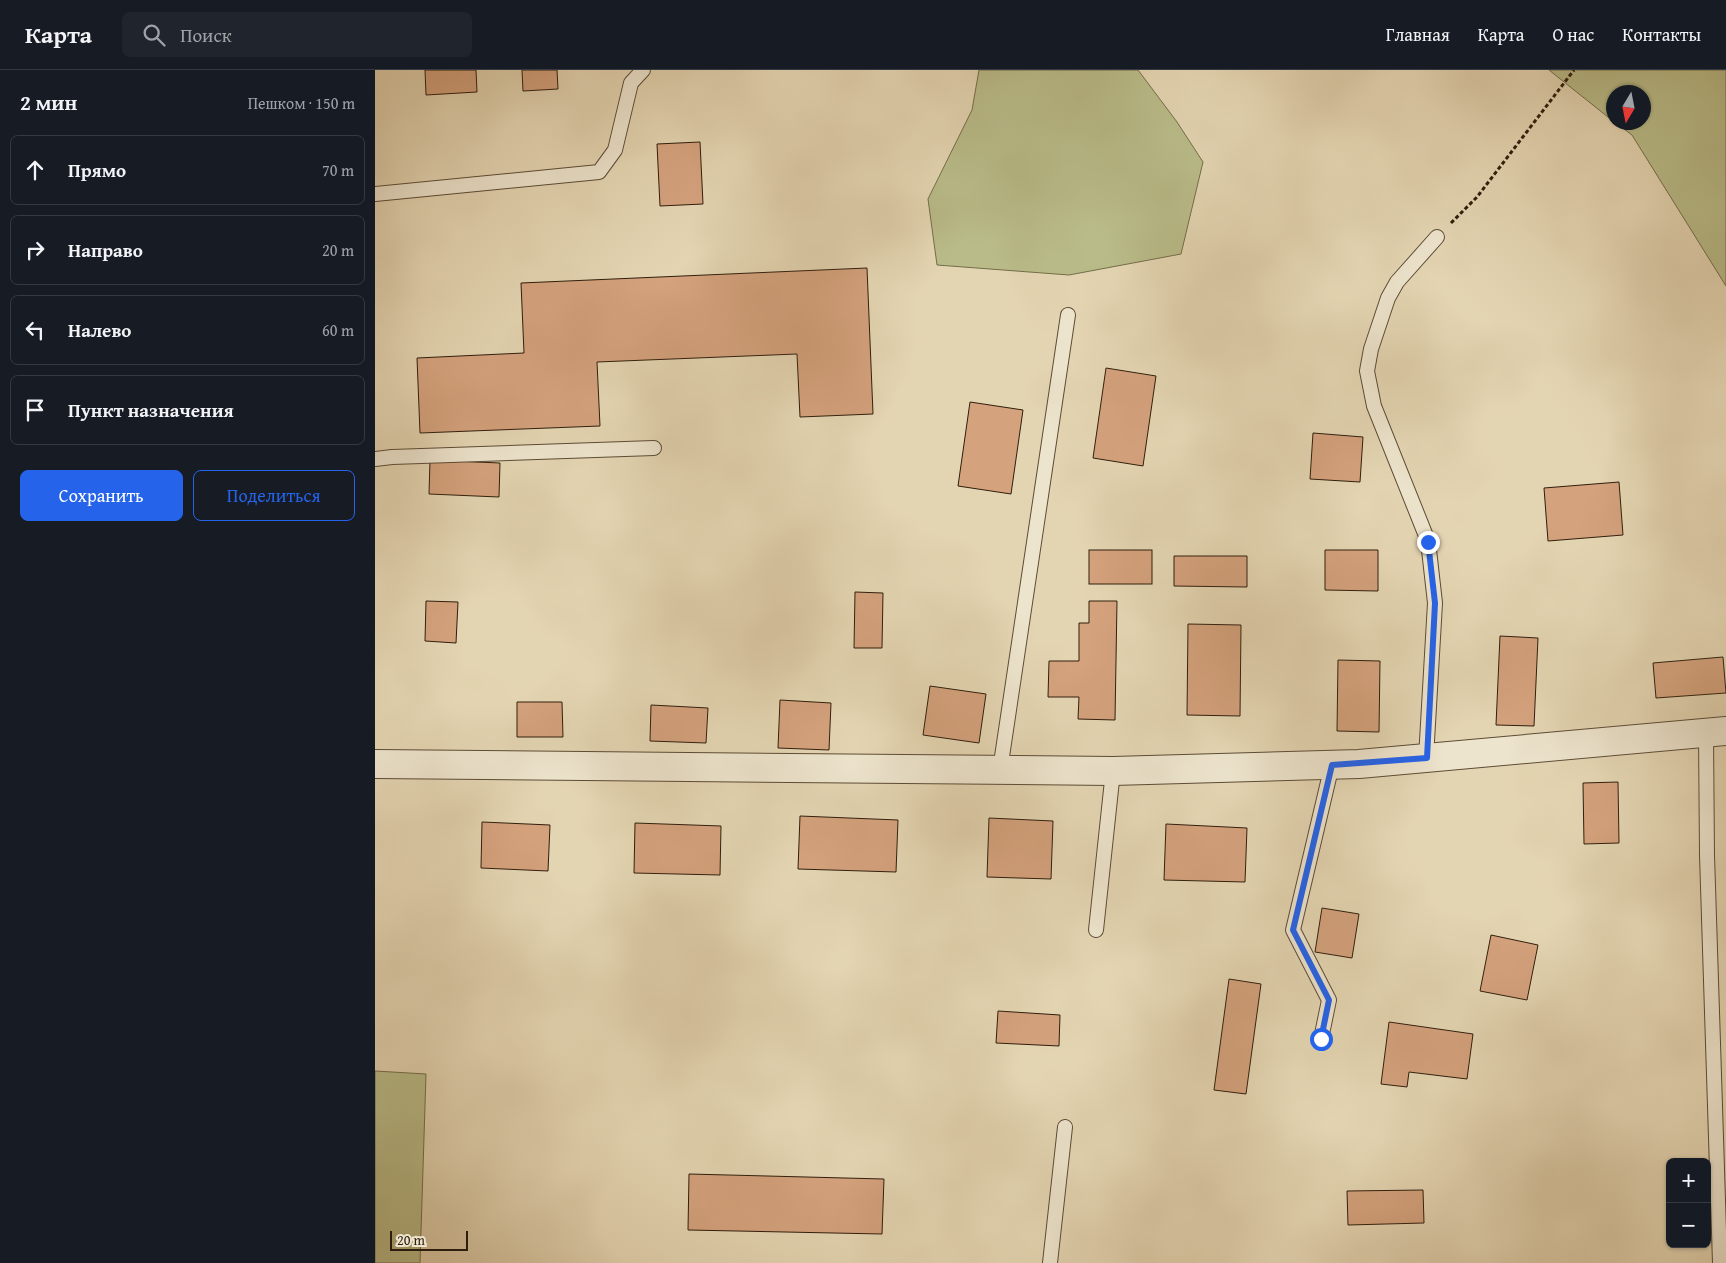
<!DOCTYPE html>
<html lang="ru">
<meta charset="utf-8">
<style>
:root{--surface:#171b24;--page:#20242c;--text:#f1f3f6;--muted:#9ea1a6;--line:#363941;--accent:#2563eb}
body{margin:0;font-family:"Gentium Book Plus",serif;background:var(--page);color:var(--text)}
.controls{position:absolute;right:15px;bottom:15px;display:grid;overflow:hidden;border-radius:8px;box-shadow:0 1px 4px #0004}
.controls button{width:45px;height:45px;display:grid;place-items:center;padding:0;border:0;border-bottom:1px solid var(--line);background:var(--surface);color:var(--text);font:25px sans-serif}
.compass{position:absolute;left:1231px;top:15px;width:45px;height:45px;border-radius:50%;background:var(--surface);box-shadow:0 1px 4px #0004;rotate:190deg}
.scale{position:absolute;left:15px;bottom:12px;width:78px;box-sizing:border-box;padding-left:5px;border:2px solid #2f1e0d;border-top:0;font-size:14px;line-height:18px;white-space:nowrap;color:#2f1e0d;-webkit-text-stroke:4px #ede4cd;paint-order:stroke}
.stop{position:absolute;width:15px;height:15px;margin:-11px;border:4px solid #2563eb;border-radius:50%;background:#fff}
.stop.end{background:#2563eb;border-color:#fff;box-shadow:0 1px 5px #0008}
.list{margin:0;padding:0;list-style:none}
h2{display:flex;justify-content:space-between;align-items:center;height:65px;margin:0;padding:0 20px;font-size:21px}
h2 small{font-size:16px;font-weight:400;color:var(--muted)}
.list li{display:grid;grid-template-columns:32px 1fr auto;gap:15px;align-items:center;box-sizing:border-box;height:70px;margin:0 10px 10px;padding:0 10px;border:1px solid var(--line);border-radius:8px}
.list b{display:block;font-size:19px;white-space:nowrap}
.list em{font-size:16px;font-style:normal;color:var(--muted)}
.actions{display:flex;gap:10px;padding:15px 20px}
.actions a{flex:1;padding:11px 0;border:1px solid var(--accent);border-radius:8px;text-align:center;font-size:18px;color:var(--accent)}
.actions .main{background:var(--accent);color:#fff}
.icon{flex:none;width:28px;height:28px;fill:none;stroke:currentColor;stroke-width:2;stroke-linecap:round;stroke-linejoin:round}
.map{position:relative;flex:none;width:1351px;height:1193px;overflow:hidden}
header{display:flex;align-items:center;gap:30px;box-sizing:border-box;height:70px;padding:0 25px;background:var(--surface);border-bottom:1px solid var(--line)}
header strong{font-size:24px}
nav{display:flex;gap:28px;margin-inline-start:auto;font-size:18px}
.search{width:350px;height:45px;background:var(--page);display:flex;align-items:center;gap:12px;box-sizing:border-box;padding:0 18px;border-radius:8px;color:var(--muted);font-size:19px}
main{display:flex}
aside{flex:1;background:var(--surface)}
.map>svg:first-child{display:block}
.green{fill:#b9bc89;stroke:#746d4b}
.building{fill:#d4a27d;stroke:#2f1e0d}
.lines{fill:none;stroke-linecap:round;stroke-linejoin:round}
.service-casing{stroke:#5c4c36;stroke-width:16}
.minor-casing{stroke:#5c4c36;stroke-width:30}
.path{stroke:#2f1e0d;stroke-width:3;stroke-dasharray:4 2.5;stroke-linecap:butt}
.service{stroke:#ede4cd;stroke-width:14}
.minor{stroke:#ede4cd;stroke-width:28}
.route{stroke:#2563eb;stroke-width:6}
</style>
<header>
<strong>Карта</strong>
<div class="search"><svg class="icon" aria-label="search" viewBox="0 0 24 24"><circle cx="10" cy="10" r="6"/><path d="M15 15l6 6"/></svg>Поиск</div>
<nav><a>Главная</a><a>Карта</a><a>О нас</a><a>Контакты</a></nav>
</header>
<main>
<aside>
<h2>2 мин<small>Пешком · 150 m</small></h2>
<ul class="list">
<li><svg class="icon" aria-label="ahead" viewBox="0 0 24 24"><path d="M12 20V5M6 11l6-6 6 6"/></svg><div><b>Прямо</b></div><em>70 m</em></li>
<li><svg class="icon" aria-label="right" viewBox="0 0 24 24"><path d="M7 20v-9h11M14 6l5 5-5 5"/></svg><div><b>Направо</b></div><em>20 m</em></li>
<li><svg class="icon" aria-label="left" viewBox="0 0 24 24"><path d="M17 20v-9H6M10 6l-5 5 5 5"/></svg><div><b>Налево</b></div><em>60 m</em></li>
<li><svg class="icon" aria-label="arrive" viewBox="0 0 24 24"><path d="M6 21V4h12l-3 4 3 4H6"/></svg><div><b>Пункт назначения</b></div></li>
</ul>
<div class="actions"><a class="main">Сохранить</a><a>Поделиться</a></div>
</aside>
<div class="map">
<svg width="1351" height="1193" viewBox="0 0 1351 1193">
<rect width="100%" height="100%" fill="#e4d5b2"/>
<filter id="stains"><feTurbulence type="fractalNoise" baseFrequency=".004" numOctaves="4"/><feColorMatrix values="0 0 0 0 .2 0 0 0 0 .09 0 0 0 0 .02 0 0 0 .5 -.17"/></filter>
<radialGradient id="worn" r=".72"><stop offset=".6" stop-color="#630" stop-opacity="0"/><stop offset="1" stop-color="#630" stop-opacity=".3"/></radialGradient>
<!-- green -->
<g class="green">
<path d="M604,0H763L802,52L828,92L806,184L694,205L562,195L553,129L597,40Z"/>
<path d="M1174,0H1351V216L1257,65L1241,53L1268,52V22H1238V51Z"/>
<path d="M0,1001L51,1004L45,1193H0Z"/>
</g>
<!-- building -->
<g class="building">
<path d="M50,0H101L102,22L51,25Z"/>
<path d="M147,0H182L183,19L148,21Z"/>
<path d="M325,72L328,134L285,136L282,74Z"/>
<path d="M492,198L498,344L425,347L422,284L222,292L225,356L45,363L42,288L149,283L146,213Z"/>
<path d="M731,298L781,306L768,396L718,388Z"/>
<path d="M595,332L648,340L636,424L583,416Z"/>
<path d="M938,363L988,367L985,412L935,409Z"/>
<path d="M55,390L125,393L124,427L54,424Z"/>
<path d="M1244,412L1248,465L1173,471L1169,418Z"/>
<rect x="714" y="480" width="63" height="34"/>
<path d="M950,480H1003V521L950,520Z"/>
<path d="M799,486H872V517L799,516Z"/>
<path d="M480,522L508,523L507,578H479Z"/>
<path d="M51,531L83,532L81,573L50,571Z"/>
<path d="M714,531H742L740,650L703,649L704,627H673L674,591H704V553H714Z"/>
<path d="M813,554L866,555L865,646L812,645Z"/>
<path d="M1125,566L1163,568L1159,656L1121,655Z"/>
<path d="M1348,587L1351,623L1281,628L1278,593Z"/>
<path d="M963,590L1005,591L1004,662L962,661Z"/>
<path d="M555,616L611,624L604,673L548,665Z"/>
<path d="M405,630L456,633L454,680L403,678Z"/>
<path d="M142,632H187L188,667H142Z"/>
<path d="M276,635L333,638L331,673L275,671Z"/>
<path d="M1243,712L1244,773L1209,774L1208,713Z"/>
<path d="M425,746L523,750L521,802L423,799Z"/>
<path d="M614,748L678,751L676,809L612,807Z"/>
<path d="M107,752L175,755L173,801L106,798Z"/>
<path d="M260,753L346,756L345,805L259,803Z"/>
<path d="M791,754L872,758L870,812L789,810Z"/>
<path d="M947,838L984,844L977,888L940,882Z"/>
<path d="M1116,865L1163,875L1152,930L1105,921Z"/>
<path d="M854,909L886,914L871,1024L839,1020Z"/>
<path d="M623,941L685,945L684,976L621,973Z"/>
<path d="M1014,952L1098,964L1092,1009L1034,1002L1032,1017L1006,1014Z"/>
<path d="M314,1104L509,1109L507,1164L313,1160Z"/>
<path d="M1048,1120L1049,1153L973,1155L972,1121Z"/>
</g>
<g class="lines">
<!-- service casing -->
<g class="service-casing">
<g id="service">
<path d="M0,124L224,102L240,80L256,13L268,0"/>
<path d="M0,389L17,387L279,378"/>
<path d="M1331,663L1332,785L1345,1193"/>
<path d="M1051,688L1060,533L1053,471L999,336L992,301L996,279L1013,228L1022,212L1062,167"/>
<path d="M625,700L693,245"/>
<path d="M721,860L738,701"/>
<path d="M946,969L954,930L918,860L957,695"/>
<path d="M675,1193L690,1057"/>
</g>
</g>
<!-- minor casing -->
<g class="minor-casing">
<path id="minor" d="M0,694L738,701L984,694L1351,661"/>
</g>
<!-- path -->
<path class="path" d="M1076,153L1102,127L1199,0"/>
<!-- service -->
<use href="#service" class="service"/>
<!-- minor -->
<use href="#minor" class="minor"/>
</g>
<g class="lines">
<!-- route -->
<path class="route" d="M946,969L954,930L918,860L957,695L1052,688L1060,533L1053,472"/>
</g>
<rect width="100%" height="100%" filter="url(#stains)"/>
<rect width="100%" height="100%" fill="url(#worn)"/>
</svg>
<div class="controls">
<button>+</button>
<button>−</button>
</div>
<svg class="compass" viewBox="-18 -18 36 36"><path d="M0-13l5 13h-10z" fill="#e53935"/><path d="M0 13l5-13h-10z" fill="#9ea1a6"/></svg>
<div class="scale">20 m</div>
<div class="stop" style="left:946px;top:969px"></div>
<div class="stop end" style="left:1053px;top:472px"></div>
</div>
</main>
